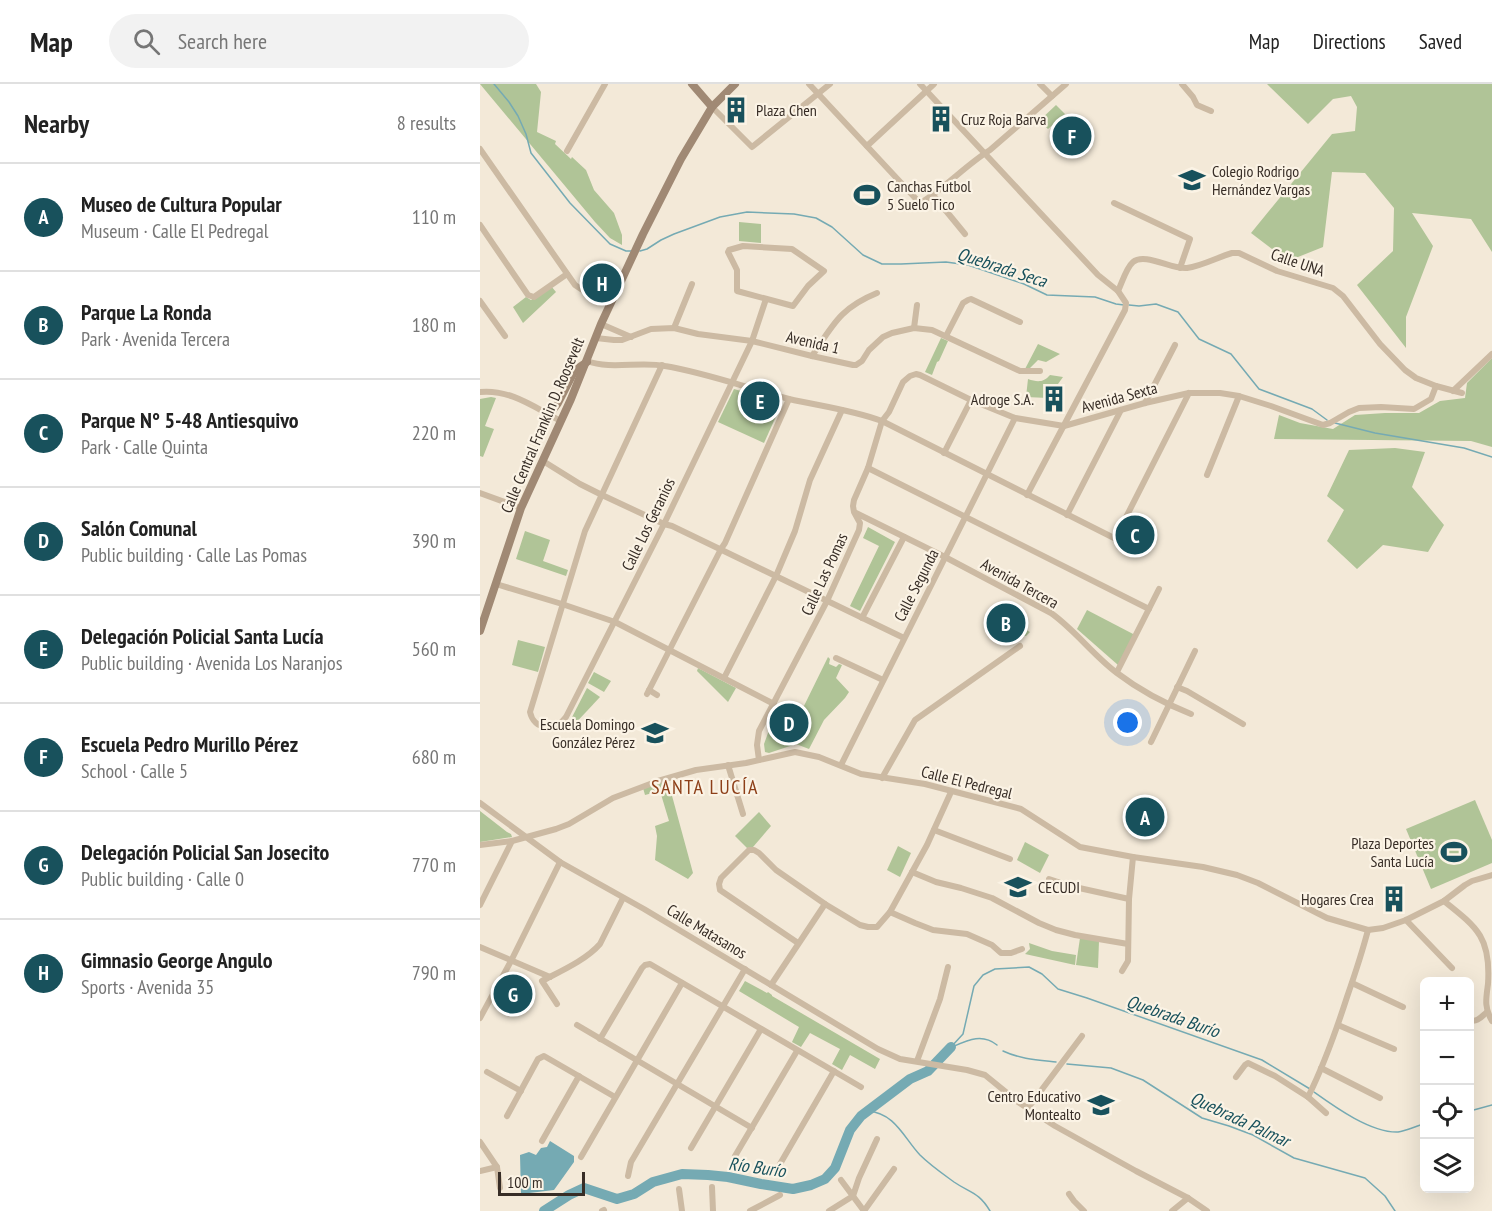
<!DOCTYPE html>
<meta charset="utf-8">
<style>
:root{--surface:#fff;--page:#f2f2f2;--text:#222;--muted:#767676;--line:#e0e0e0;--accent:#18515c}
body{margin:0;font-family:"PT Sans Narrow",sans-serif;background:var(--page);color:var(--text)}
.controls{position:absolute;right:18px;bottom:18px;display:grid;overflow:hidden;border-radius:9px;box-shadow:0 6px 24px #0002}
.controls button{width:54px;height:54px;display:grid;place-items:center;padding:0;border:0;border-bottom:2px solid var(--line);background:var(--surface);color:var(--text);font:30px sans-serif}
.scale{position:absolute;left:18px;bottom:15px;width:87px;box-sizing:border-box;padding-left:6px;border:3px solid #372d26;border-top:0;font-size:16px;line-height:21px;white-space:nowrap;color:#372d26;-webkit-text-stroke:4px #fbf3e5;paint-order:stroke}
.you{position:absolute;left:648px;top:639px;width:21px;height:21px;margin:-15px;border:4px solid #fff;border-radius:50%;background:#1a73e8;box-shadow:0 0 0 9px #1a73e833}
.badge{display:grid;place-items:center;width:39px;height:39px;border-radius:50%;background:var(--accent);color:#fff;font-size:20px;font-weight:700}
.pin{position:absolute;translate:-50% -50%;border:3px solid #fff;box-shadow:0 2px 6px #0006}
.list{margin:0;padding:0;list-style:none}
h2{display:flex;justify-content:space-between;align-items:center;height:78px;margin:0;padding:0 24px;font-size:26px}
h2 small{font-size:20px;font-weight:400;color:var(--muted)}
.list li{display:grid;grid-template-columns:39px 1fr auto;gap:18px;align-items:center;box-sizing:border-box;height:108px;padding:0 24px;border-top:2px solid var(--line)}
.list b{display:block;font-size:22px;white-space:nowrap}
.list p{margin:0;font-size:20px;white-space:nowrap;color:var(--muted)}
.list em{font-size:20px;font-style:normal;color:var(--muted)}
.icon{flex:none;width:33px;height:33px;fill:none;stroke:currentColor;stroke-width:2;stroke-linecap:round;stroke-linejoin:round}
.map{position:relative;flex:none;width:1012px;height:1127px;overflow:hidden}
header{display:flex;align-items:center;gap:36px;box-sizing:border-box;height:84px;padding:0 30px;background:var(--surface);border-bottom:2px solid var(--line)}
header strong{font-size:28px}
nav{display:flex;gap:33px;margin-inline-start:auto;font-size:21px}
.search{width:420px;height:54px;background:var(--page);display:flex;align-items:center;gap:15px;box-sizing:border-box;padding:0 21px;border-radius:33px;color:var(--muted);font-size:22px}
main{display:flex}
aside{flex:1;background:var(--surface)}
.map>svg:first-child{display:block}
.green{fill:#b0c497}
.water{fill:#75aab3}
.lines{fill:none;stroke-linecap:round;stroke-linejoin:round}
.stream{stroke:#75aab3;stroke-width:1.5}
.river{stroke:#75aab3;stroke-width:10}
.minor{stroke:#ccbaa3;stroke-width:6}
.secondary{stroke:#a08974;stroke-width:8}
.labels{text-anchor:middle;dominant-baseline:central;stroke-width:4.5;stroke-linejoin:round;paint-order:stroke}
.poi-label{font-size:16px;fill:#372d26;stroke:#fbf3e5;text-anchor:start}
.street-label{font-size:16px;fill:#372d26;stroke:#fbf3e5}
.water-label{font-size:18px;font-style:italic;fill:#18515c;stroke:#fbf3e5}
.quarter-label{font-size:20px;letter-spacing:1.5px;fill:#8d3f18;stroke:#fbf3e5}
</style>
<header>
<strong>Map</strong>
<div class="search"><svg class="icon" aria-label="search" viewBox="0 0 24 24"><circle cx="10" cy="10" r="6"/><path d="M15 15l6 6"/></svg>Search here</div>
<nav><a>Map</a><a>Directions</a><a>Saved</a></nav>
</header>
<main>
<aside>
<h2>Nearby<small>8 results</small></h2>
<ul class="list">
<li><span class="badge">A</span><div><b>Museo de Cultura Popular</b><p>Museum · Calle El Pedregal</p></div><em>110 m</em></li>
<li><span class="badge">B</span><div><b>Parque La Ronda</b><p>Park · Avenida Tercera</p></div><em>180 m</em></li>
<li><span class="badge">C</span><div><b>Parque N° 5-48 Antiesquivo</b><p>Park · Calle Quinta</p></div><em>220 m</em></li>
<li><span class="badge">D</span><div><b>Salón Comunal</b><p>Public building · Calle Las Pomas</p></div><em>390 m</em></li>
<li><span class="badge">E</span><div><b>Delegación Policial Santa Lucía</b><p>Public building · Avenida Los Naranjos</p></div><em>560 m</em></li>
<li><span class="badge">F</span><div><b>Escuela Pedro Murillo Pérez</b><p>School · Calle 5</p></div><em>680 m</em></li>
<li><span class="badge">G</span><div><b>Delegación Policial San Josecito</b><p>Public building · Calle 0</p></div><em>770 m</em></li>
<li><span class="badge">H</span><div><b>Gimnasio George Angulo</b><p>Sports · Avenida 35</p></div><em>790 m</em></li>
</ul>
</aside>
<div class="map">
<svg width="1012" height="1127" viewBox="0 0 1012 1127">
<rect width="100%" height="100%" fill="#f3e9d8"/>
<!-- green -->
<g class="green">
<path d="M0,0H56L61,8L57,48L76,57L75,60L91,75L92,73L106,86L114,106L134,129L142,151V161L130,154L115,138Z"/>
<path d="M787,0H1012V168L991,135L932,129L953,162L926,233V264L877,201L913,167L914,124L885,89L852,88L843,163L808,177L771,149L852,50L875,47L877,23L871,12L853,15L828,40Z"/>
<path d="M576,21L585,30L568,45L559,37Z"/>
<path d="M259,138L281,140V159L259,157Z"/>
<path d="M71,202L76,208L43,239L33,223L46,213L51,216Z"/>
<path d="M461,254L468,257L459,277L457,278L452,291L445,288Z"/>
<path d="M558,260L580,270L566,278L558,276L548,286L545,285Z"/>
<path d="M1012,274V363L991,357L794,355L799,331L820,339L853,345L875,331L905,329H939L960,317L985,314L987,299Z"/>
<path d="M570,291L583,293L568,314L546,313L548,295C557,298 563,299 570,291Z"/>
<path d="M254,305L302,319L284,359L238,338Z"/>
<path d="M11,313L16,314L5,342L14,345L3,373L0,372V315Z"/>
<path d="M915,364L945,368L932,403L964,441L948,468L903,461L877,485L847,457L864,426L847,412L869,366Z"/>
<path d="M653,432L672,443L658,469L639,459Z"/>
<path d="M388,443L415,458L380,527L370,522L399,462L383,454Z"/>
<path d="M45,447L70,456L63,477L88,486L86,492L36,475Z"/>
<path d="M607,526L655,551L638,581L597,545Z"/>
<path d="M515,530L550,548L546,552L537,551L531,555Z"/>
<path d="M38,556L65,563L58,588L32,581Z"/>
<path d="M348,573L350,575L349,580L356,583L359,580L362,581L356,594L369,608L365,614L344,636L329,665L316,660L289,669L285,668L284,660L292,638L319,651L329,632L321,628Z"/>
<path d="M218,584L256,604L248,618L217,587Z"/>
<path d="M114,588L131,597L124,608L108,599Z"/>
<path d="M107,604L120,613L92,643L89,639Z"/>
<path d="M188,697L213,789L208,795L175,776L177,752L175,742L189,737L180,707L165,711L163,704Z"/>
<path d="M995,716L1012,756V779L951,805L926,745Z"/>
<path d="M0,727L27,748L31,750L32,753L0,758Z"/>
<path d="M279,728L291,742L273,763L267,764L255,752Z"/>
<path d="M545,758L569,771L560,789L537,776Z"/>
<path d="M418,762L431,769L420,793L407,786Z"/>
<path d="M600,854L619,857L618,884L596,881Z"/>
<path d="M549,859L572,867L596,871L595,881L545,870L550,865Z"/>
<path d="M265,897L287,909L288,908L292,911V912L400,975L395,985L370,971L362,986L352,980L360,965L330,949L321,963L312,958L319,943L259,907Z"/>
</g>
<!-- water -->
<path class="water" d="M70,1057L94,1072V1078L74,1106L41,1110L40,1071L49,1068L56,1071L61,1064L67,1063Z"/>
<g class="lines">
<!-- stream -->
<g class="stream">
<path d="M14,0L29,18L38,32L46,50L51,69L90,119L130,160L146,167H153"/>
<path d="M160,167L167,165L181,156L194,150L240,133L267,128L314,130L336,134L352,143L383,171L402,180H421L466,178L488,181L544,200L567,211L615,213L636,220L644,221"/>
<path d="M649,221L659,222L676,220L698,228L719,255L751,270L779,305L832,325L847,336"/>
<path d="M855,339L895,349L984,364L1012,373"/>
<path d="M471,963L483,950L494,902L503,891L515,885L549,883L562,890L578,905L607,914L782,976L830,1005"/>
<path d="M472,963C488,956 502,949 517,961"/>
<path d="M523,967C540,975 558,976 576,978"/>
<path d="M587,980L631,984L663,996L722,1034L749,1042L773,1051L814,1074L885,1094L905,1112L915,1127"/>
<path d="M834,1008C855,1023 891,1049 918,1048C926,1047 936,1042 944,1040"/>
<path d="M388,1027C415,1029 424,1054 440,1071C450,1081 463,1090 474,1098C490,1109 499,1108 510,1127"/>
<path d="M990,1027L1012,1021"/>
</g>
<!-- river -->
<path class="river" d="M64,1127L89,1111L104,1104L137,1115L154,1110L173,1098L202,1090L228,1091L248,1093L281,1100L313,1105L331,1101L345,1095L355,1084L370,1046L381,1032L430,995L448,987L471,963"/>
<!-- minor -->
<g class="minor">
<path d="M329,0L437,116L442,118C466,103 486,81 510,66L586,0"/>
<path d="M440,0L618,191L638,207L646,219L645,226L547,411"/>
<path d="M560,0L572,12"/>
<path d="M702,0L713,13L717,21L731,27"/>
<path d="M232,23L272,63L350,0"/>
<path d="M387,62L454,0"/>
<path d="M0,65L95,201L104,207L131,220"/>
<path d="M87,67L125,0"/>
<path d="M453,111L485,150"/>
<path d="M634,119L710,155L700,184"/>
<path d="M0,141L48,211L54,213L87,190"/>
<path d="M263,162L312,165L344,187L328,202L313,222L257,207V186L248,168L249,166Z"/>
<path d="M638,207C642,199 646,184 653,178C665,168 692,186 707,184C722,182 738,173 752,169H759L797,187L853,204L863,212L900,260L925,286L936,294L956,302L982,309"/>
<path d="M0,217L25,252"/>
<path d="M121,240L151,253"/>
<path d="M194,244L212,200"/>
<path d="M434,244L437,221"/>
<path d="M466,252L483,219L488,216L491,215L540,238"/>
<path d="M116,254L134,256H142L171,245L194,244L218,250L272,257L332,272L373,281H376L382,277L389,266L403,253L412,249L434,244L452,246L540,287H560"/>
<path d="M332,272C353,241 360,224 397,209"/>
<path d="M107,277C131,286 160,277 185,282C227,289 267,304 309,315C340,322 372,326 402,337L634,454L636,453L709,309"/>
<path d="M182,281L105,447L50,628C54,647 76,647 86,633L184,440L272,257L286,215"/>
<path d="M973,307L1012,270"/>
<path d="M0,308C31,305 55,324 81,337"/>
<path d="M665,319L695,261"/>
<path d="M464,369L491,316"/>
<path d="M63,377L100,400L122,411L184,440L192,442L424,554"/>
<path d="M388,384L669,525"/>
<path d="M727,391L759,312"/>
<path d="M0,409L41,424"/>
<path d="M376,429L465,473L571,529C595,546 613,571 637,589C658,605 686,620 711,630"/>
<path d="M587,431L641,326"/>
<path d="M16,500L82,520L135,538L294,620"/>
<path d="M382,534L424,453"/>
<path d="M356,574L403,596"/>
<path d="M637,588L679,505"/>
<path d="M244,594L296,492L315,447L330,396L362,326"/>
<path d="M697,603L707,607L763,640"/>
<path d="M169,606L177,611"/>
<path d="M167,610L241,465L245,459L309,315"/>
<path d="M671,658L715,567"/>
<path d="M279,676L277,661L279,647L347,517L379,446L380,439L374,428L373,422L374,416L388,384L402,337L409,328L423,298L430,292L436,290L440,291L491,316L535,334L584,342L665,319L709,309H740L759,312L791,322L843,341L850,339L869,328L879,324L901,323L934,325L951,315L956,302"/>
<path d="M248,681L263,730"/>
<path d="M361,681L535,334"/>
<path d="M402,694L435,636L540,562"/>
<path d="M0,719L80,778L164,825L398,965L420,975L487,986L505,991L538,1018L575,1042L656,1087L708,1114L727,1127"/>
<path d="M454,746L530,775"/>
<path d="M0,761L32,757L76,745L89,740L133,714L178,697L216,686L266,679L315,668L339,673L381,690L445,700L541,725L600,763L653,773L723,783L757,791L778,799L847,834L888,846L903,844L926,836L964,817L985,801L992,797L1012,791"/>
<path d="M432,788L456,798L481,804L512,814L559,839L576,846L595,851L648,860"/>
<path d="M569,795L590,802L649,815"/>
<path d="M964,817C998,844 1011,854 1008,900C1006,915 1004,923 1012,937"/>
<path d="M0,821L32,757"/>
<path d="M410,828L435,839L453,846L487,850L512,861L521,869H531L542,865"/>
<path d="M926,836L972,884"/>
<path d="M318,859L240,806L239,800L241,794L269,766H274L279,769L296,786L345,820L380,841L388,843H397L410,828L447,761L471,708"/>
<path d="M0,863L70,893"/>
<path d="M642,887L648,877L649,815L653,773"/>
<path d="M872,899L923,923"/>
<path d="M291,901L345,820"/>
<path d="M77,920L62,897C81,887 106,876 120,860L143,814"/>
<path d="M0,934L31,877L80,778"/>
<path d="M990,936C997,939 1002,932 1007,928"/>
<path d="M97,941L272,1044"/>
<path d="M858,941L914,965"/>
<path d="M120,955L162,884L165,881L170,880L381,1003"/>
<path d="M437,977L460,915L468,883"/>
<path d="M841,984L900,1014"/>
<path d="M7,988L41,1007"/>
<path d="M756,993L765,981L768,979L795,992L828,1013L846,1029"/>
<path d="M828,1013C844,981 856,947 867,913C875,890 882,869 888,846"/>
<path d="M548,1024L602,952"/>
<path d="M27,1032L58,975L64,972L135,1013"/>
<path d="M62,1057L99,992"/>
<path d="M0,1058L17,1083L20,1104"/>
<path d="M211,1064L281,945"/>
<path d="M255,1072L317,967"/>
<path d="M101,1073L202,899"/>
<path d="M300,1080L354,987"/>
<path d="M0,1087L17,1083"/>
<path d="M148,1092L151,1078L265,885"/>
<path d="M361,1096L384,1127"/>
<path d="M232,1103L233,1127"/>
<path d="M199,1105L202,1127"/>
<path d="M589,1110L594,1117L604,1127"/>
<path d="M122,1127L124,1126"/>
<path d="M270,1127L300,1111"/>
<path d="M349,1127L373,1112L379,1094L397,1055"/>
<path d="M384,1127L414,1085"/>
<path d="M692,1127L708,1114"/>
</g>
<!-- secondary -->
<g class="secondary">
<path d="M212,0L232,23"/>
<path d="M69,331L78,319L95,286L107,278"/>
<path d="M0,547L41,424L91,315L121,240L163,150L201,75L232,23L255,0"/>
</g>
</g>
<!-- icons -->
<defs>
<g id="building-bare" transform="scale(2.07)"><path d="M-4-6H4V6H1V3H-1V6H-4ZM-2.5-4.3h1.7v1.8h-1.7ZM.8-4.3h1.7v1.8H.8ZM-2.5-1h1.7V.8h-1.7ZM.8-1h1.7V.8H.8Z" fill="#18515c" stroke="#fbf3e5" stroke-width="2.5" paint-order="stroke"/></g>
<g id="university-bare" transform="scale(2.07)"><path d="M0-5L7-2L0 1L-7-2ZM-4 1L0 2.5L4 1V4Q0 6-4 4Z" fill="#18515c" stroke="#fbf3e5" stroke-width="2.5" paint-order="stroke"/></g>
<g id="stadium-bare" transform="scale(2.07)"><path d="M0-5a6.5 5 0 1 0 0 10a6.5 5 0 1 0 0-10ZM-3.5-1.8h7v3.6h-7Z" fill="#18515c" stroke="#fbf3e5" stroke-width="2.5" paint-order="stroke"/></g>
<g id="school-bare" transform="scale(2.07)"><path d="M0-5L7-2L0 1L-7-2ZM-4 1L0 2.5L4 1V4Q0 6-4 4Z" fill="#18515c" stroke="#fbf3e5" stroke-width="2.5" paint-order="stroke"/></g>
</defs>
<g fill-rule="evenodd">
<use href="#building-bare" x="256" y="26"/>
<use href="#building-bare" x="461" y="35"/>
<use href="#university-bare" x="712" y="96"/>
<use href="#stadium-bare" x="387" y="111"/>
<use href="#building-bare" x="574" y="315"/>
<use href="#school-bare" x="175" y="649"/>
<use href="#stadium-bare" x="974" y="768"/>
<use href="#school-bare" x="538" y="803"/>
<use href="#building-bare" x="914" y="815"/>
<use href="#school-bare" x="621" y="1021"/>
</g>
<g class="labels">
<!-- poi labels -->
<g class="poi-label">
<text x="276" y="26">Plaza Chen</text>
<text x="481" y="35">Cruz Roja Barva</text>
<text x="732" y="87">Colegio Rodrigo<tspan x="732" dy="18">Hernández Vargas</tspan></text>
<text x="407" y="102">Canchas Futbol<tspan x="407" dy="18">5 Suelo Tico</tspan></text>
<text x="554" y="315" text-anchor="end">Adroge S.A.</text>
<text x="155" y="640" text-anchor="end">Escuela Domingo<tspan x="155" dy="18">González Pérez</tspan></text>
<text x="954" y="759" text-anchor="end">Plaza Deportes<tspan x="954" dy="18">Santa Lucía</tspan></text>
<text x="558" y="803">CECUDI</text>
<text x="894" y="815" text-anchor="end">Hogares Crea</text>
<text x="601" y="1012" text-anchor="end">Centro Educativo<tspan x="601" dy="18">Montealto</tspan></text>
</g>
<!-- street labels -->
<g class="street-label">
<text transform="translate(818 178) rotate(19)">Calle UNA</text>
<text transform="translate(333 258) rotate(13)">Avenida 1</text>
<text transform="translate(639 313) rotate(-15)">Avenida Sexta</text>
<text transform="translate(62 341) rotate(-67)">Calle Central Franklin D. Roosevelt</text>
<text transform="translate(168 440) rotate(-64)">Calle Los Geranios</text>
<text transform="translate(344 490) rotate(-65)">Calle Las Pomas</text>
<text transform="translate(540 499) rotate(29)">Avenida Tercera</text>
<text transform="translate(436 501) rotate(-63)">Calle Segunda</text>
<text transform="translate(487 698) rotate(14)">Calle El Pedregal</text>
<text transform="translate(227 847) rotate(31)">Calle Matasanos</text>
</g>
<!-- water labels -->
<g class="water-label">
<text transform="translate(522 183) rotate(18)">Quebrada Seca</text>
<text transform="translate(693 932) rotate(19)">Quebrada Burío</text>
<text transform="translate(760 1035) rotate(25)">Quebrada Palmar</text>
<text transform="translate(277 1083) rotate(8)">Río Burío</text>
</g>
<!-- quarter labels -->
<g class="quarter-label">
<text x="225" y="703">SANTA LUCÍA</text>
</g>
</g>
</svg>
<div class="controls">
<button>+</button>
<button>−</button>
<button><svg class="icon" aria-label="locate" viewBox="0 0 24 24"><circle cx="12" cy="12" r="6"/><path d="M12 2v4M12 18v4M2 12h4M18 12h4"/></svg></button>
<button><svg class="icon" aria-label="layers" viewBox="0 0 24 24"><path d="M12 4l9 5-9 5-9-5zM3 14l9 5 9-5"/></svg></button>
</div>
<div class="scale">100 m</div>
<div class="you"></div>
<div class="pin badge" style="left:665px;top:733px">A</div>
<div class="pin badge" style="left:526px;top:539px">B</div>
<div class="pin badge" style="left:655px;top:451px">C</div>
<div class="pin badge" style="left:309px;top:639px">D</div>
<div class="pin badge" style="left:280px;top:317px">E</div>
<div class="pin badge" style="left:592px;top:52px">F</div>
<div class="pin badge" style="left:33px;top:910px">G</div>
<div class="pin badge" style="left:122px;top:199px">H</div>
</div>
</main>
